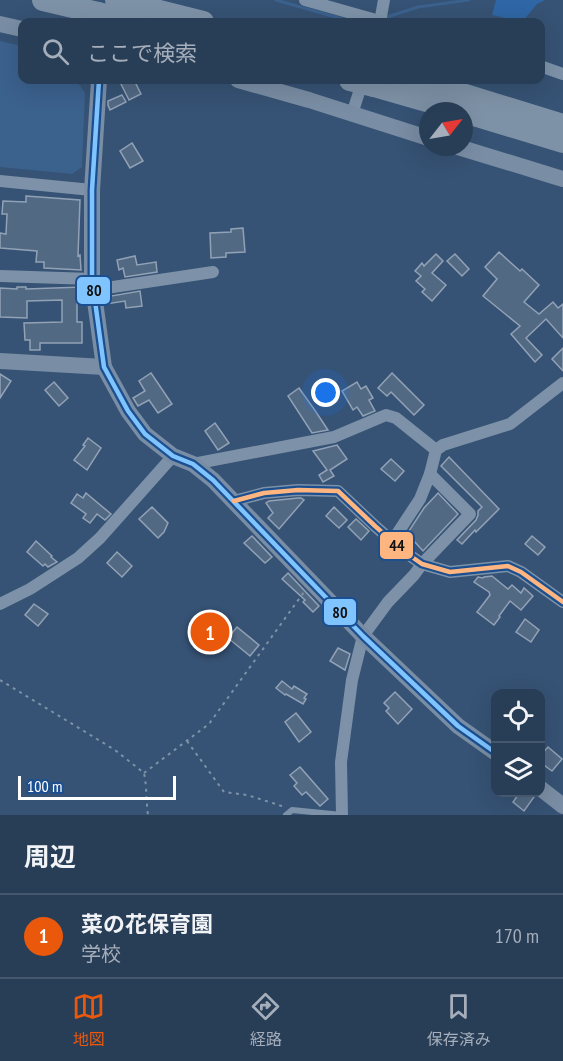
<!DOCTYPE html>
<html lang="ja">
<meta charset="utf-8">
<style>
:root{--surface:#283e57;--page:#344961;--text:#f1f3f6;--muted:#a5aeba;--line:#44576d;--accent:#ea580c}
body{margin:0;font-family:"PT Sans Narrow","Noto Sans JP",sans-serif;background:var(--page);color:var(--text)}
.controls{position:absolute;right:18px;bottom:18px;display:grid;overflow:hidden;border-radius:12px;box-shadow:0 6px 24px #0002}
.controls button{width:54px;height:54px;display:grid;place-items:center;padding:0;border:0;border-bottom:2px solid var(--line);background:var(--surface);color:var(--text);font:30px sans-serif}
.compass{position:absolute;left:419px;top:102px;width:54px;height:54px;border-radius:50%;background:var(--surface);box-shadow:0 6px 24px #0002;rotate:59deg}
.scale{position:absolute;left:18px;bottom:15px;width:158px;box-sizing:border-box;padding-left:6px;border:3px solid #fff;border-top:0;font-size:16px;line-height:21px;white-space:nowrap;color:#fff;-webkit-text-stroke:4px #1b4f8f;paint-order:stroke}
.you{position:absolute;left:326px;top:393px;width:21px;height:21px;margin:-15px;border:4px solid #fff;border-radius:50%;background:#1a73e8;box-shadow:0 0 0 9px #1a73e833}
.badge{display:grid;place-items:center;width:39px;height:39px;border-radius:50%;background:var(--accent);color:#fff;font-size:20px;font-weight:700}
.pin{position:absolute;translate:-50% -50%;border:3px solid #fff;box-shadow:0 2px 6px #0006}
.list{margin:0;padding:0;list-style:none}
h2{display:flex;justify-content:space-between;align-items:center;height:78px;margin:0;padding:0 24px;font-size:26px}
h2 small{font-size:20px;font-weight:400;color:var(--muted)}
.list li{display:grid;grid-template-columns:39px 1fr auto;gap:18px;align-items:center;box-sizing:border-box;height:84px;padding:0 24px;border-top:2px solid var(--line)}
.list b{display:block;font-size:22px;white-space:nowrap}
.list p{margin:0;font-size:20px;white-space:nowrap;color:var(--muted)}
.list em{font-size:20px;font-style:normal;color:var(--muted)}
.icon{flex:none;width:33px;height:33px;fill:none;stroke:currentColor;stroke-width:2;stroke-linecap:round;stroke-linejoin:round}
.map{position:relative;flex:none;width:563px;height:815px;overflow:hidden}
.search{position:absolute;background:var(--surface);box-shadow:0 6px 24px #0002;left:18px;right:18px;top:18px;height:66px;display:flex;align-items:center;gap:15px;box-sizing:border-box;padding:0 21px;border-radius:12px;color:var(--muted);font-size:22px}
.sheet{height:162px;background:var(--surface)}
nav{display:flex;justify-content:space-around;align-items:center;box-sizing:border-box;height:84px;border-top:2px solid var(--line);background:var(--surface);font-size:16px;color:var(--muted)}
nav a{display:grid;justify-items:center;gap:3px}
nav .on{color:var(--accent)}
.map>svg:first-child{display:block}
.green{fill:#2f66a5}
.water{fill:#3b618d}
.lines{fill:none;stroke-linecap:round;stroke-linejoin:round}
.stream{stroke:#3b618d;stroke-width:3}
.building{fill:#526984;stroke:#92a2b6;stroke-width:1.5}
.path{stroke:#7d92a8;stroke-width:2;stroke-dasharray:3 4.5;stroke-linecap:butt}
.lane{stroke:#7d92a8;stroke-width:6}
.street{stroke:#7d92a8;stroke-width:12}
.secondary{stroke:#798da4;stroke-width:16}
.highway{stroke:#7e92a7;stroke-width:22}
.highway-bridge{stroke:#7e92a7;stroke-width:22}
.bus-1-casing{stroke:#1b4f8f;stroke-width:9}
.bus-2-casing{stroke:#1b4f8f;stroke-width:9}
.bus-1{stroke:#80c4ff;stroke-width:4.5}
.bus-2{stroke:#ffb580;stroke-width:4.5}
.line-badge{stroke:#1b4f8f;stroke-width:2}
.pale-badge-label{font-size:16px;text-anchor:middle;font-weight:bold;fill:#111}
</style>
<div class="map">
<svg width="563" height="815" viewBox="0 0 563 815">
<rect width="100%" height="100%" fill="#365274"/>
<!-- green -->
<path class="green" d="M496,0H545L537,4L523,21L515,20L492,15Z"/>
<!-- water -->
<path class="water" d="M0,41L22,46V80H76L85,93L82,167L72,174L0,167Z"/>
<g class="lines">
<!-- stream -->
<g class="stream">
<path d="M276,0L353,22"/>
<path d="M384,18L418,7L469,0"/>
</g>
</g>
<!-- building -->
<g class="building">
<path d="M119,80H134L141,94L129,100Z"/>
<path d="M122,95L126,102L110,110L108,105V101Z"/>
<path d="M132,143L143,161L130,168L120,151Z"/>
<path d="M26,196L80,200L78,256L80,255L81,270L44,268V262H36L37,251L0,248V233L6,234L7,214H2L3,201L26,202Z"/>
<path d="M243,228L245,252L226,253V257L211,258L210,233L231,232V229Z"/>
<path d="M499,252L520,271L522,269L539,285L524,302L539,314L553,302L558,308L563,304V338L546,319L526,338L542,355L535,362L511,334L520,326L483,296L497,279L485,267Z"/>
<path d="M436,254L443,261L432,273L446,285L432,301L422,292L425,289L416,281L421,276L415,271L422,263L424,266Z"/>
<path d="M455,254L469,269L462,276L447,261Z"/>
<path d="M135,256L137,265L156,262L157,272L125,277L123,268L119,270L117,260Z"/>
<path d="M17,287H26V289L82,287V295H77V322H82V343H40V350H30V340H25L24,323L62,322V300L27,301V318L0,317V288L17,289Z"/>
<path d="M140,291L142,306L126,308L125,301L106,304L105,297Z"/>
<path d="M563,348V371L552,359Z"/>
<path d="M151,373L172,404L158,413L149,400L138,406L133,398L145,391L139,381Z"/>
<path d="M392,373L424,405L414,415L391,392L387,396L378,388Z"/>
<path d="M0,374L11,381L0,398Z"/>
<path d="M54,382L68,398L59,406L45,390Z"/>
<path d="M357,382L361,389L366,386L373,398L369,400L375,411L363,416L357,407L353,410L342,391Z"/>
<path d="M299,388L314,409L328,430L312,433L288,396Z"/>
<path d="M215,423L229,443L218,450L205,431Z"/>
<path d="M88,438L101,448L87,470L74,460L85,446L83,445Z"/>
<path d="M337,445L347,459L330,470L334,476L323,482L319,475L327,470L313,451Z"/>
<path d="M449,457L499,509L476,532L475,530L462,544L457,540L476,520L478,515V511L482,507L441,466Z"/>
<path d="M391,459L404,471L395,481L381,469Z"/>
<path d="M86,493L111,514L105,520L97,514L90,523L83,518L86,514L71,503L77,494L83,498Z"/>
<path d="M438,493L458,514L423,551L413,540L409,545L403,540L424,508Z"/>
<path d="M298,498H301L304,500L279,529L268,518L273,513L266,503L269,501Z"/>
<path d="M152,507L168,523L164,532L158,538L139,519Z"/>
<path d="M334,507L347,520L339,528L326,516Z"/>
<path d="M356,519L369,531L361,540L348,527Z"/>
<path d="M252,536L272,557L265,563L244,543Z"/>
<path d="M532,536L545,547L538,555L525,544Z"/>
<path d="M36,541L52,556L51,557L57,562L48,567L45,564L43,566L27,552Z"/>
<path d="M117,552L132,566L122,577L107,563Z"/>
<path d="M288,573L319,606L313,612L303,602L305,600L282,579Z"/>
<path d="M492,576L508,589L512,585L521,593L524,588L533,596L521,610L510,601L499,616L500,617L494,625L477,612L490,595L489,592L474,582L478,577L483,578L484,577Z"/>
<path d="M34,604L48,614L38,626L25,615Z"/>
<path d="M216,615L228,632L208,647L196,630Z"/>
<path d="M525,619L539,630L531,642L516,632Z"/>
<path d="M237,627L259,645L250,656L228,638Z"/>
<path d="M338,648L350,654L345,670L330,661Z"/>
<path d="M282,681L292,689L294,686L307,694L304,698L306,699L303,704L286,694L285,695L276,688Z"/>
<path d="M395,692L412,709L398,724L386,711L389,708L384,703Z"/>
<path d="M296,713L311,732L299,742L285,722Z"/>
<path d="M548,747L562,759L552,771L540,762V756Z"/>
<path d="M300,767L328,799L320,806L306,792L302,795L294,786L297,783L290,775Z"/>
<path d="M520,792H528L534,797L524,811L513,802Z"/>
</g>
<g class="lines">
<!-- path -->
<g class="path">
<path d="M0,680L115,750L144,773C147,787 146,801 148,815"/>
<path d="M187,741L224,792L247,795L285,807"/>
<path d="M144,773L209,724L304,592"/>
</g>
<!-- lane -->
<path class="lane" d="M286,815L292,810L342,815"/>
<!-- street -->
<g class="street">
<path d="M305,0L383,22"/>
<path d="M380,22L384,0"/>
<path d="M540,66L563,74"/>
<path d="M352,114L363,80"/>
<path d="M0,181L92,190"/>
<path d="M0,276L92,279"/>
<path d="M93,290L213,272"/>
<path d="M193,464L334,437L386,415L396,418L436,450"/>
<path d="M234,501L264,493L298,490L338,491L375,526L402,550L422,564L450,572L508,566L521,572L563,602"/>
<path d="M393,540L420,499L430,474L436,450L443,445L510,424L563,383"/>
<path d="M0,604L30,589L78,558L100,538L173,456"/>
<path d="M342,815L341,762L352,680L363,636L388,602L414,575L422,564L470,514L430,474"/>
</g>
<!-- secondary -->
<g class="secondary">
<path d="M0,24L22,29"/>
<path d="M99,80L92,190V279L104,367L128,411L145,434L173,456L193,464L213,480L363,636L458,726L496,753"/>
<path d="M238,80L309,100L428,138"/>
<path d="M458,147L563,179"/>
<path d="M0,361L104,367"/>
<path d="M540,788L563,806"/>
</g>
<!-- highway -->
<g class="highway">
<path d="M43,0L98,13"/>
<path d="M116,0L203,22"/>
<path d="M417,80L563,125"/>
<path d="M374,86L461,111"/>
<path d="M464,112L563,142"/>
</g>
<!-- highway-bridge -->
<g class="highway-bridge">
<path d="M98,13L135,22"/>
<path d="M350,80L374,86"/>
</g>
<!-- bus-1 casing -->
<g class="bus-1-casing">
<path id="bus-1" d="M99,80L92,190V279L104,367L128,411L145,434L173,456L193,464L213,480L363,636L458,726L496,753"/>
</g>
<!-- bus-2 casing -->
<g class="bus-2-casing">
<path id="bus-2" d="M234,501L264,493L298,490L338,491L375,526L402,550L422,564L450,572L508,566L521,572L563,602"/>
</g>
<!-- bus-1 -->
<use href="#bus-1" class="bus-1"/>
<!-- bus-2 -->
<use href="#bus-2" class="bus-2"/>
</g>
<g class="line-badge">
<rect x="76" y="276" width="35" height="29" rx="6" fill="#80c4ff"/>
<rect x="379" y="531" width="35" height="29" rx="6" fill="#ffb580"/>
<rect x="323" y="598" width="34" height="28" rx="6" fill="#80c4ff"/>
</g>
<g class="pale-badge-label">
<text x="94" y="296">80</text>
<text x="397" y="551">44</text>
<text x="340" y="618">80</text>
</g>
</svg>
<div class="controls">
<button><svg class="icon" aria-label="locate" viewBox="0 0 24 24"><circle cx="12" cy="12" r="6"/><path d="M12 2v4M12 18v4M2 12h4M18 12h4"/></svg></button>
<button><svg class="icon" aria-label="layers" viewBox="0 0 24 24"><path d="M12 4l9 5-9 5-9-5zM3 14l9 5 9-5"/></svg></button>
</div>
<svg class="compass" viewBox="-18 -18 36 36"><path d="M0-13l5 13h-10z" fill="#e53935"/><path d="M0 13l5-13h-10z" fill="#a5aeba"/></svg>
<div class="scale">100 m</div>
<div class="you"></div>
<div class="pin badge" style="left:210px;top:632px">1</div>
<div class="search"><svg class="icon" aria-label="search" viewBox="0 0 24 24"><circle cx="10" cy="10" r="6"/><path d="M15 15l6 6"/></svg>ここで検索</div>
</div>
<section class="sheet">
<h2>周辺<small></small></h2>
<ul class="list">
<li><span class="badge">1</span><div><b>菜の花保育園</b><p>学校</p></div><em>170 m</em></li>
</ul>
</section>
<nav>
<a class="on"><svg class="icon" aria-label="map" viewBox="0 0 24 24"><path d="M3 6l6-2 6 2 6-2v14l-6 2-6-2-6 2zM9 4v14M15 6v14"/></svg>地図</a>
<a><svg class="icon" aria-label="directions" viewBox="0 0 24 24"><path d="M12 3l9 9-9 9-9-9zM9 14v-3h6M13 9l2 2-2 2"/></svg>経路</a>
<a><svg class="icon" aria-label="saved" viewBox="0 0 24 24"><path d="M7 4h10v16l-5-4-5 4z"/></svg>保存済み</a>
</nav>
